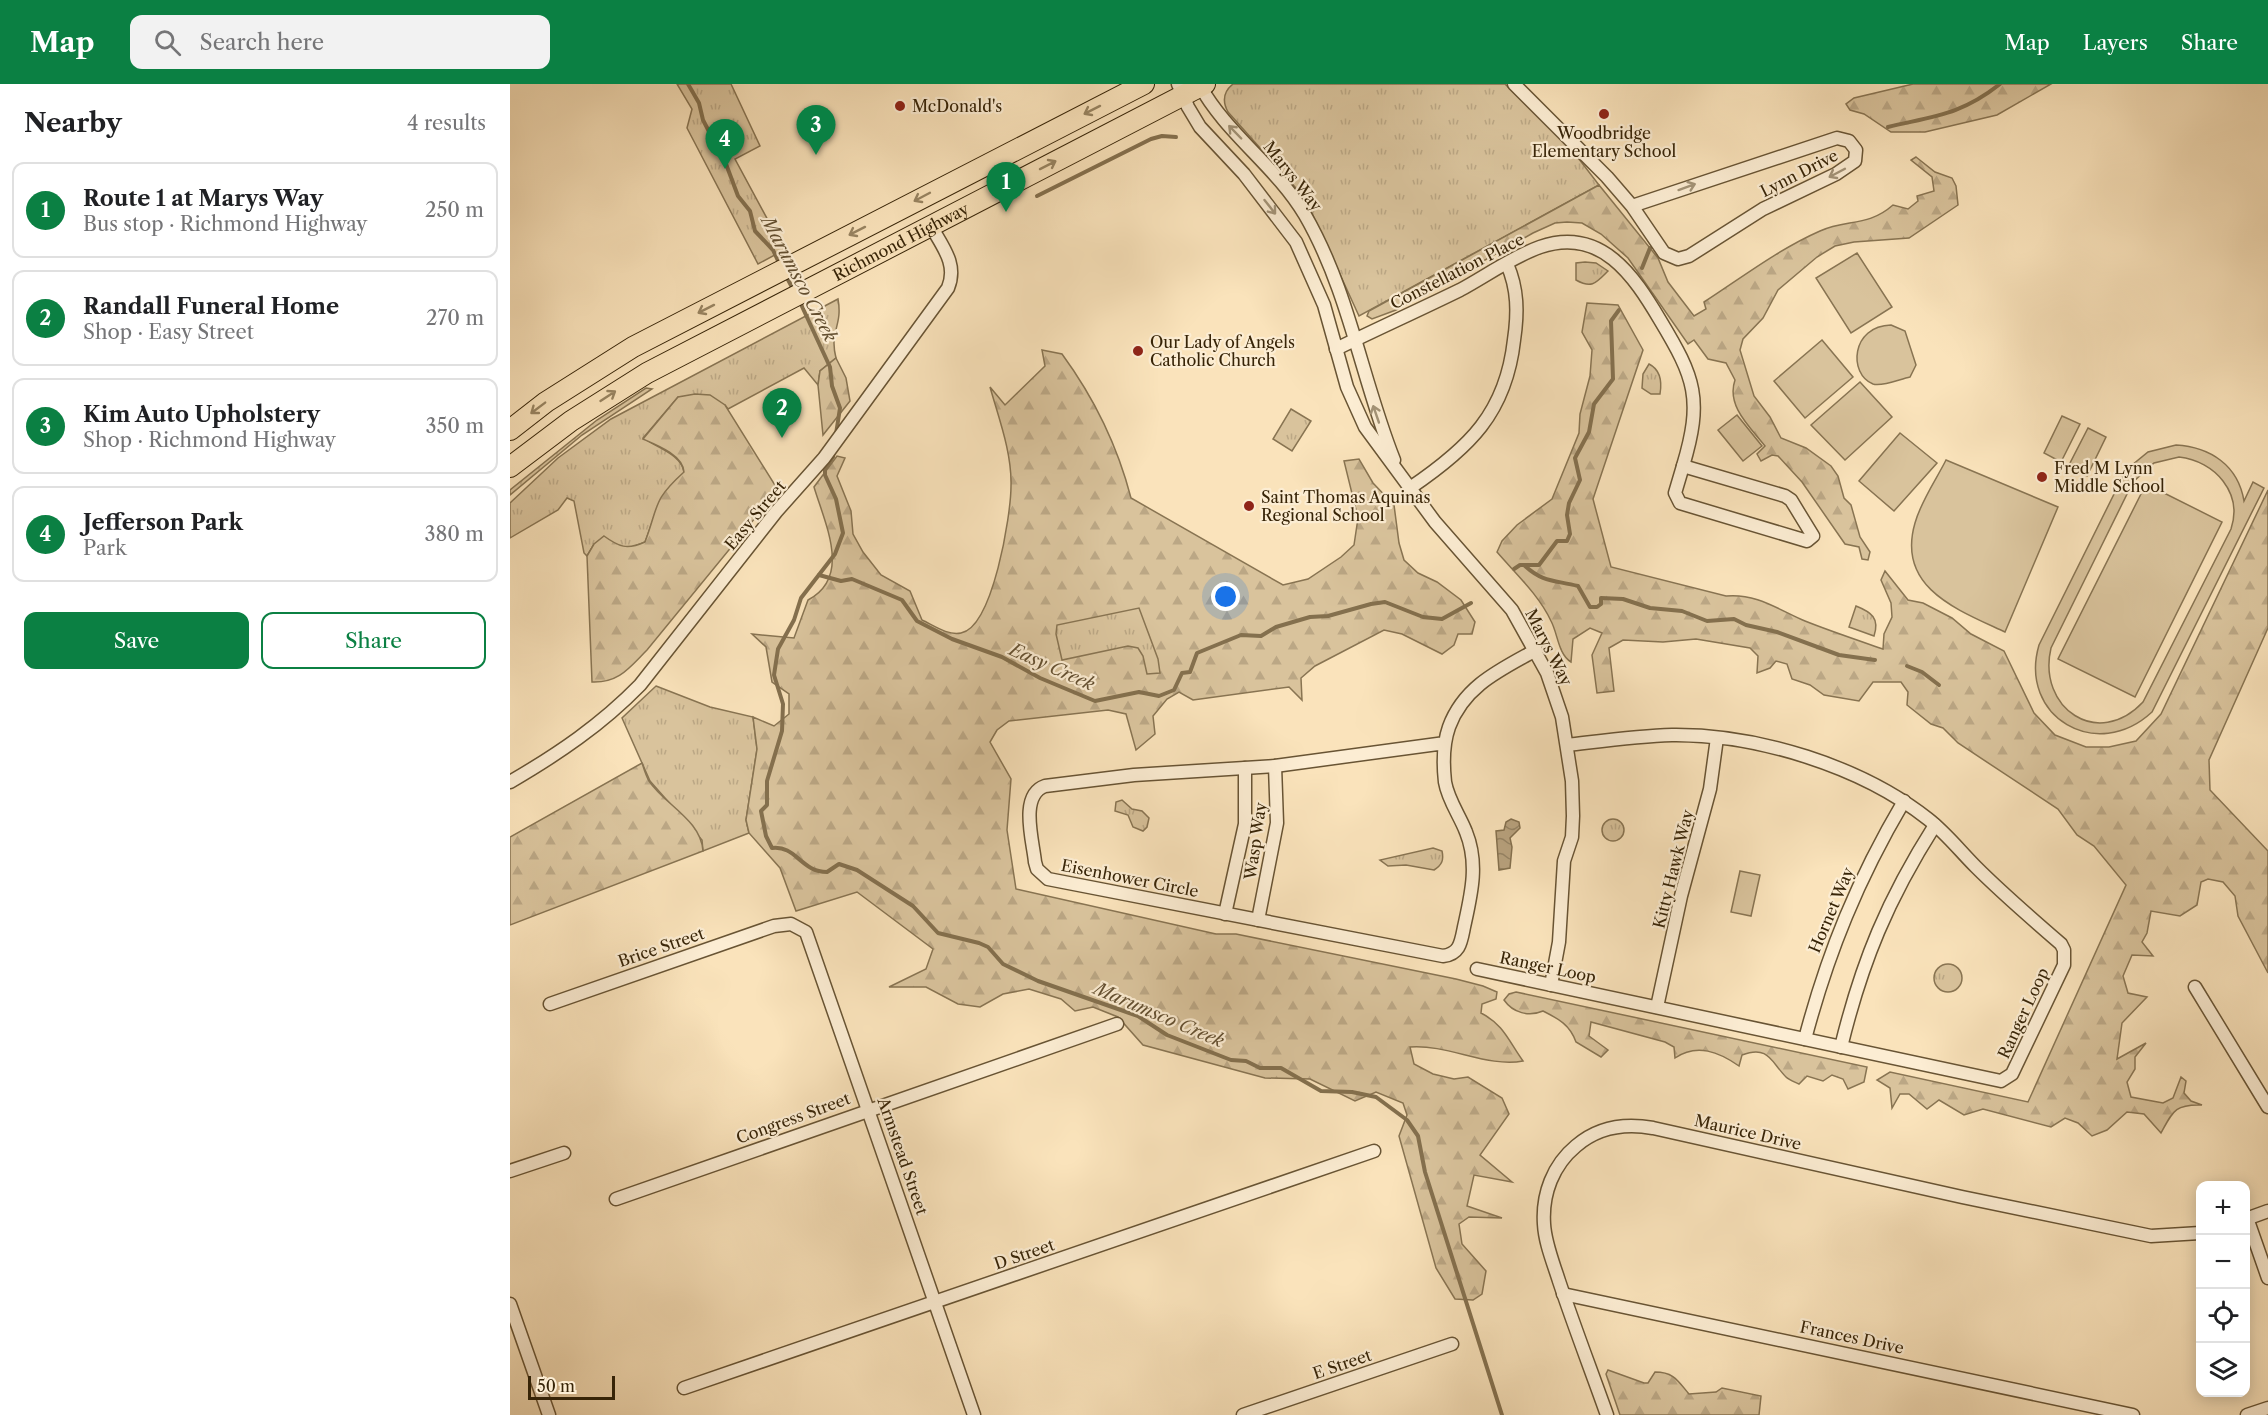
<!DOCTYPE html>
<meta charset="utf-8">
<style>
:root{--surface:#fff;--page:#f2f2f2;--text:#202124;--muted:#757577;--line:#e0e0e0;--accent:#0b8043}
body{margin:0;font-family:"Libre Caslon Text",serif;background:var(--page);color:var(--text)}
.controls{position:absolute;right:18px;bottom:18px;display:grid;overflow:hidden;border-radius:12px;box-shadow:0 3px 15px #0003}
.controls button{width:54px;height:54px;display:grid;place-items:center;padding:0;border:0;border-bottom:2px solid var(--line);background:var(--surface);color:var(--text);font:30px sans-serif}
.scale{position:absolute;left:18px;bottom:15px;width:87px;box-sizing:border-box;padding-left:6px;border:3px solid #372407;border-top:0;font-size:16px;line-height:21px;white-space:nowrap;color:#372407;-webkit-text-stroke:4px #fcedd3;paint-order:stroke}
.you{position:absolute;left:716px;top:513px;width:21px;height:21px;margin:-15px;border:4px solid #fff;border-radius:50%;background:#1a73e8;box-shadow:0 0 0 9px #1a73e833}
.badge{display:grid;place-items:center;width:39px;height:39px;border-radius:50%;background:var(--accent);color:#fff;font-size:20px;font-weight:700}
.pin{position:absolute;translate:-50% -50px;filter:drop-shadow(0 2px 3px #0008)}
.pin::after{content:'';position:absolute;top:32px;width:21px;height:18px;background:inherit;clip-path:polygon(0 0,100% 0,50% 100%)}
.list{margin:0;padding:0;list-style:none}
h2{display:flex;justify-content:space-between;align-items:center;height:78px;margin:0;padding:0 24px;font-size:26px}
h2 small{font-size:20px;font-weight:400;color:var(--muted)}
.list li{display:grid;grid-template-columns:39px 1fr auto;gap:18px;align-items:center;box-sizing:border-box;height:96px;margin:0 12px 12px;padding:0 12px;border:2px solid var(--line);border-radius:12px}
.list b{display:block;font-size:22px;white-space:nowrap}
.list p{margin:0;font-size:20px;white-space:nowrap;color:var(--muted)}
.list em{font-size:20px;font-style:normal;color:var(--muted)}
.actions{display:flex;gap:12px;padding:18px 24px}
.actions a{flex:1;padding:14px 0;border:2px solid var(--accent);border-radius:12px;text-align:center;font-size:21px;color:var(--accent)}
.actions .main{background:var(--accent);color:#fff}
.icon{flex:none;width:33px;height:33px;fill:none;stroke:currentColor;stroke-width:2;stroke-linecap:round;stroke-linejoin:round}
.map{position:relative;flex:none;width:1758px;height:1331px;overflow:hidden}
header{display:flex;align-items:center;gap:36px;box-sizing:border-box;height:84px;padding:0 30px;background:var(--accent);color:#fff}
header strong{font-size:28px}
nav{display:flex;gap:33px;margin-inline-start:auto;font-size:21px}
.search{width:420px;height:54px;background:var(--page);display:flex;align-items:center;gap:15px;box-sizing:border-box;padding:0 21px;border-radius:12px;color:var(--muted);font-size:22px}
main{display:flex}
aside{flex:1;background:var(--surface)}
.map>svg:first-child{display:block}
.grass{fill:url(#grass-tufts);stroke:#887452;stroke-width:1.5}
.forest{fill:url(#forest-firs);stroke:#887452;stroke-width:1.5;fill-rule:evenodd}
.pitch{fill:#d9c39c;stroke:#887452;stroke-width:1.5;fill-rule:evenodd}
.water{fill:url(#water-waves);stroke:#84704e;stroke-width:1.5}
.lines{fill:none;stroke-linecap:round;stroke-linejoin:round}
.stream{stroke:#84704e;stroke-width:4}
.minor-casing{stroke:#685434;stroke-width:15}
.primary-casing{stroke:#372407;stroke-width:22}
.minor{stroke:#fcedd3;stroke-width:12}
.primary{stroke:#fae3bb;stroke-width:20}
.oneway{stroke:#988461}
.oneway2{stroke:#a39377}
.poi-dot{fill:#8f2418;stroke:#fcedd3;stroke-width:2}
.labels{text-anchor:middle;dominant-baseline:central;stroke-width:4.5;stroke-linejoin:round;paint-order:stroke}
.poi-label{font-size:16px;fill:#372407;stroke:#fcedd3;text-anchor:start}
.street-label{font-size:16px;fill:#372407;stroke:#fcedd3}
.water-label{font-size:18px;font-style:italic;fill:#645031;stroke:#fcedd3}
</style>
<header>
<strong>Map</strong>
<div class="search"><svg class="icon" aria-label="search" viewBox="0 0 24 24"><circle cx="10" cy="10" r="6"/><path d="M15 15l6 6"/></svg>Search here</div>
<nav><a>Map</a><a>Layers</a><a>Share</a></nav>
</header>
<main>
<aside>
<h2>Nearby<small>4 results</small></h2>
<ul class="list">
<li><span class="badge">1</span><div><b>Route 1 at Marys Way</b><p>Bus stop · Richmond Highway</p></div><em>250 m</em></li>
<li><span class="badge">2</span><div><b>Randall Funeral Home</b><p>Shop · Easy Street</p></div><em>270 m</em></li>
<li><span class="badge">3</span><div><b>Kim Auto Upholstery</b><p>Shop · Richmond Highway</p></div><em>350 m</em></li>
<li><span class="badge">4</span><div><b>Jefferson Park</b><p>Park</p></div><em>380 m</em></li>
</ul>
<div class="actions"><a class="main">Save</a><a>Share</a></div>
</aside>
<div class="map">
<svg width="1758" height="1331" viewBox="0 0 1758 1331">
<defs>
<pattern id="grass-tufts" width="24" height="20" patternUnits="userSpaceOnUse" patternTransform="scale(1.5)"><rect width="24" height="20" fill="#d9c39c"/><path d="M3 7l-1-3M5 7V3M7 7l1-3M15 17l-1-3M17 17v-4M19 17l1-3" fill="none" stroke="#bba785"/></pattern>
<pattern id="forest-firs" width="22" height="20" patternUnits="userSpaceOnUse" patternTransform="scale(1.5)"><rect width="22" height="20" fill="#d9c39c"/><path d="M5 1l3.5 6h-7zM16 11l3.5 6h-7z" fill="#bba785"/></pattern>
<pattern id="water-waves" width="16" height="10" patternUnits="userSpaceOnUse" patternTransform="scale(1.5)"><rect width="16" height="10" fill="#b8a27e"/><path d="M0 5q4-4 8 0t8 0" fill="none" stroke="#968465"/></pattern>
</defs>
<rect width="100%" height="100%" fill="#fae3bb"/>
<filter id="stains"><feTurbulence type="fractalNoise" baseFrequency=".00333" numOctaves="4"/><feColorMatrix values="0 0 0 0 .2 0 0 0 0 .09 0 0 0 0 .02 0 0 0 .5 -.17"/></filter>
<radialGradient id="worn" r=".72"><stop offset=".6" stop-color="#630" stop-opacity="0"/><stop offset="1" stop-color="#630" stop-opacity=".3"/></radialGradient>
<!-- grass -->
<g class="grass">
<path d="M167,0H221L250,62L225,75L274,166L248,180L177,44L182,25Z"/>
<path d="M723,0H995L1062,66L1089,101L849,232L801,127L785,103L718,28C712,17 713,8 723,0Z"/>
<path d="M1075,178L1086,179L1098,187C1086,199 1082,205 1066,196V179Z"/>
<path d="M328,215C333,242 319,247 326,274L310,287L308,301L294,284L218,325L215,321L168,313L133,354C146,363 173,371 174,389C149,410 146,429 135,458L120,464L84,460L77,472L74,469L64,417L57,414L48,426L0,454V419L48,374L101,335Z"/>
<path d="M1139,280C1151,286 1152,298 1150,310H1141L1132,304L1133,290Z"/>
<path d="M136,304L142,305L72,351L0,411V406L87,336Z"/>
<path d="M781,325L801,337L782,367L763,355Z"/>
<path d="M642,519L660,594L550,593L537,541Z"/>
<path d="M1346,522C1361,528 1370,534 1364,552L1339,543Z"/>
<path d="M146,602L200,623L243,633L247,665L236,736L239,749L193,767L192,756L140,697L112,634Z"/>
<path d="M612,716L622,725L632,727L639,734L637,743L633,747L623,743L618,731L605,727L606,718Z"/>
<circle cx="1103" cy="746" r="11"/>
<path d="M923,764L932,767C934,776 932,781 924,786L896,781L878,782L870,776Z"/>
<circle cx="1438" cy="894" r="14"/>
</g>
<!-- forest -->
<g class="forest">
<path d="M1403,0H1541L1487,31L1415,48H1381L1354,30L1340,26L1336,20L1344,14Z"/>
<path d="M1406,73L1425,88L1442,94L1446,102L1448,121L1399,154L1344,158L1325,162L1307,173L1268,206L1253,234L1233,255L1230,266L1244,312L1260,333L1271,354L1296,364L1321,382L1328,392L1334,414L1341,421L1350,453L1360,468L1358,476L1352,475L1349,463L1335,460L1292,398L1268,372L1262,371L1251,377L1247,370L1255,362C1240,343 1216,322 1225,296L1216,279L1198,275L1184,256L1178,260L1118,174L1091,150L1072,139L1057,138L1045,139L1023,149L886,226L862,235L857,232L859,227L1089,101L1148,174L1158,198L1184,232L1196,225L1194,218C1231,194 1269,165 1310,147C1337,135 1358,143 1383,121L1398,125L1408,117L1407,112L1424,107L1422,93L1401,76Z"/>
<path d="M1077,219L1108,221L1133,266L1083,415L1101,483L1216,512C1246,509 1269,526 1295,537C1320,547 1347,556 1373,565L1374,550L1382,533L1381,519L1371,496L1375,487L1398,516L1413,519L1442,534L1461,550L1494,567L1524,629L1545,651L1576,663H1599L1626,657L1651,630L1758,406V544L1699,676L1700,706L1758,767V889L1728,832L1725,812L1713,798L1698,795L1691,798L1687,821L1670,832L1641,827L1637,849L1632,858L1643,872L1622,871L1613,892L1618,909L1637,913L1612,939L1607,975L1636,959L1625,973V985L1617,998L1621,1013L1653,1019L1663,1014L1671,993L1676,997L1674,1009L1681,1017L1692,1021C1665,1020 1663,1027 1651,1049L1634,1030L1617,1028L1597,1046L1582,1052L1568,1039L1555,1034L1541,1043L1473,1025L1454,1031L1429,1016L1417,1025L1399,1010H1390L1382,1024L1380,1004L1367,996L1380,988L1518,1018L1616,801L1584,762L1567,751L1548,725L1448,659L1433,644L1421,640L1397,621L1398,608L1391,598H1363L1349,617L1314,611L1300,601L1282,595L1277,580L1266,577L1260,584L1247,589L1248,572L1240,564L1186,555L1153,558L1113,556L1099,564L1104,607L1087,609L1082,571L1092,549L1080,544L1063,555L1061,578C1048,570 1048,550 1041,537C1029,511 1005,489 987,468L992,457L1007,441L1042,415L1069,349L1070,330L1080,292L1082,266L1072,248Z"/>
<path d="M532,266L552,270C585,315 607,360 621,414L773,501L798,495L831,473L844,461L848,434L834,377L849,375L863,399L884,421L889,459L894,476L908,489L927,498L951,516L965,538L962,550H948L944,561L932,570L892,550L874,546L805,582L791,594L792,616L779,603L683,616L669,608L657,615L643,632L645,650L626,666L616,630L598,626L499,637L487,646L480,658L501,695L497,746L506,805L706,850H726L946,895L973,902L987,908L986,915L972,920L971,929C994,941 998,956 1013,977C978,984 938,960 900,963L904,980L923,990L944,995L958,993L992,1014L999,1030L970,1071L1002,1098L964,1091L957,1122L992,1134L959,1133L949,1140L952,1160L976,1187L972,1210L963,1216L945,1215L926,1184L889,1052L897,1031L893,1019L866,1008L845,1017L800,995L755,994L633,961L608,933L583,923L565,927L551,915L519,905L493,910L470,923L448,920L416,903H379L416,885L423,865L347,808L286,827L270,784L239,749L236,736L247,665L243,633L264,642L279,630V610L262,598L256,563L242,550L284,554L298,516C342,493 315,440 304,403L327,372L335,374L327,392L341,427L343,450L353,468L371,491L400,507L412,536C423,541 438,552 451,549C483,543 501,431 501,402C502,369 489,335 480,303L495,321L535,282ZM629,524L648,575L650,589L637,590L633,572L628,564L618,562L552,576L546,550L547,541Z"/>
<path d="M326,274L336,294L340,317L313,351L308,301L310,287Z"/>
<path d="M185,310L200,311L215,321L268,406L137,566C119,584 109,599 82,598L77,472L84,460L94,452C109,463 117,466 135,458C149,421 142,417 174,388C173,371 147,361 133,355L168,313Z"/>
<path d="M132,679C134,685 136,692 139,697C155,721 191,736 193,767L0,841V753Z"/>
<path d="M1006,908L1357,983L1354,998L1338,1005L1333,995L1322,991L1313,997L1297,992L1289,1000C1285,998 1279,996 1276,993C1261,978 1259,961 1232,971L1229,982C1209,968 1187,959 1165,974L1164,963L1155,958L1081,938L1079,952L1098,966L1091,973L1066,958C1060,941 1049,935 1033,927C1019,933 1003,929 994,916L999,910Z"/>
<path d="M1098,1286L1134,1299H1138L1145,1288C1164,1288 1168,1297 1179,1310L1206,1308L1212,1304L1251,1312L1249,1331H1110L1096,1290Z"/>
</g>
<!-- pitch -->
<g class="pitch">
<path d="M1347,169L1382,223L1341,249L1306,194Z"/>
<path d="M1381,241L1395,247L1406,281L1400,293C1390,295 1372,303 1363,300C1338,290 1341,242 1381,241Z"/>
<path d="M1312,256L1343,293L1295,334L1264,297Z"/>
<path d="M1350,298L1382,333L1335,376L1301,341Z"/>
<path d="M1227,331L1252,362L1233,377L1208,346Z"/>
<path d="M1552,332L1570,340L1551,378L1534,369Z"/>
<path d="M1578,344L1596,353L1577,392L1558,383Z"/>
<path d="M1390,349L1427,379L1384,427L1349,397Z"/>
<path d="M1666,361C1700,363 1728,381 1734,417L1743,398L1754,404L1642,628C1587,679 1508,633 1529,561L1616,386L1638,368ZM1669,373C1705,377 1733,409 1721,445L1633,618C1588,666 1527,624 1541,564L1623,398L1644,379Z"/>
<path d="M1436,376L1548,423L1495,548C1448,526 1386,504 1405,439C1411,417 1426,396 1436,376Z"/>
<path d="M1636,400L1712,438L1625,613L1548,575Z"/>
<path d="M1230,787L1250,791L1241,832L1221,828Z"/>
</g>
<!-- water -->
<path class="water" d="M1001,735L1009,738L1010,744L1000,754L1002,763L1000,784L989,786L986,747L994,746L996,738Z"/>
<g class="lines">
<!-- stream -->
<g class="stream">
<path d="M178,0L189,19L193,36L216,80L228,112L240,127L245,147L263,166L270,181"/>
<path d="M1378,43C1424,32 1451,31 1490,0"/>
<path d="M527,112L641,55L652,52L666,53"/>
<path d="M1132,184L1140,164"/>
<path d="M275,190L284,207"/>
<path d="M289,216L320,283L322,302L330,324L326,350"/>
<path d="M324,366L323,373L315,385V391L326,415L333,449L325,470L291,514L284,536L268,565L264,591L273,620L272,647L257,697V721L251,727L256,752L262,764C286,761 291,788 317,788L329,780L347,786L403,822L428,849L469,859L478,863L493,880L528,897L628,932L657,951L721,976L736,977L750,984H771L811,1007L842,1008L866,1013L897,1036L908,1052L915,1088L992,1331"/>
<path d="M1014,481C1033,499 1045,496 1068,502L1080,523H1087L1091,520V514L1113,515L1140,524L1172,527L1197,537L1224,535L1236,541L1267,548L1329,571L1365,576"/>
<path d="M1004,485L1010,481H1029L1047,457H1057L1060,450L1057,431L1059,419L1070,396L1065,374L1079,348L1084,320L1103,295L1101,237L1109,226"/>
<path d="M309,491L331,497L342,495L392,516L407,537L442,555L492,573L530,594L585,617L629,608L649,612L664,606L672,589L680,588L687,569L731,551L751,552L766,543L800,533L818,532L861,520L875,518L913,533L932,535L961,519"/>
<path d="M1397,582L1412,588L1429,601"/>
</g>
<!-- minor casing -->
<g class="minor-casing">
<g id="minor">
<path d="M668,0L678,23L690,43L734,90L786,158L814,221L837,303L855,343L925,438L1002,526L1037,589L1052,633L1062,697L1063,732L1062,753L1054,777L1049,858L1041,901"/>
<path d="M689,0C716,50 766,82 795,131C839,207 852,296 884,376"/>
<path d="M1004,0L1097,93L1122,122L1154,169L1168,175L1179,172L1253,125L1326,90L1345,77L1346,66L1339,57L1327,54L1122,122"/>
<path d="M826,265C867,245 909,226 950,206C976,192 1002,173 1030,163C1091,142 1124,192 1150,236C1185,294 1193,315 1173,382"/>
<path d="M1173,382L1275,412L1281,416L1303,452L1297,457L1170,419L1165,409Z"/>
<path d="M900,404C959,364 996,329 1004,256C1008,229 1008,205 997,180"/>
<path d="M935,659L765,682L624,691L535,702C509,711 523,757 525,778L527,785L538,795L933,872C950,870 951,858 954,843C961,811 969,780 956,748C950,732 938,716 935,698C933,680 933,660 939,643C954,602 990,586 1026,566"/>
<path d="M0,698C48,670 91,641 130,601L266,428L314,374L438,204C448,180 432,162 421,142"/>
<path d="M715,830L735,740V684"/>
<path d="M748,836L767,739L765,682"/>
<path d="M967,885L1491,997L1502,990L1554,881V866L1551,860C1522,835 1493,810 1466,783C1450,767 1436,749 1418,735C1351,682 1247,650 1162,651C1127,652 1092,657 1057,661"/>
<path d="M1685,903L1758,1023"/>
<path d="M40,920L264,842L281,840L296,848L464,1331"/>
<path d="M1147,923L1171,812L1200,705L1207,654"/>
<path d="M1295,955C1318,868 1348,795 1394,717"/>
<path d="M1331,963C1352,877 1378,815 1425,741"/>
<path d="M0,1087L54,1069"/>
<path d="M106,1115L607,940"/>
<path d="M1737,1134L1758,1194"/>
<path d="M1736,1135L1758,1127"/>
<path d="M1053,1210L1623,1331"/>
<path d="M0,1220L39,1331"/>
<path d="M174,1304L864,1067"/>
<path d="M733,1331L942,1260"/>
<path d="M1097,1331C1081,1286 1064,1242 1049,1197C1043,1178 1035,1159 1034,1140C1032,1110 1043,1081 1066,1062C1088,1043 1115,1039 1143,1044L1452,1113L1641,1152L1690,1149"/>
<path d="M1737,1331L1758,1324"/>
</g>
</g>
<!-- primary casing -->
<g class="primary-casing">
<g id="primary">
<path d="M0,346L36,318L123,263L634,0"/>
<path id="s1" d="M0,383L61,337L137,289L695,0"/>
</g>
</g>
<!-- minor -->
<use href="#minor" class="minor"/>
<!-- primary -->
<use href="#primary" class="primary"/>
</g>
<!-- one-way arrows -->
<defs><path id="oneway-shaft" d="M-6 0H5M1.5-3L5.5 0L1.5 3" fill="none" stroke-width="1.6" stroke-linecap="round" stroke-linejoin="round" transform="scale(1.5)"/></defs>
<g class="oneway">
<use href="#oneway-shaft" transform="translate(582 26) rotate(153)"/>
<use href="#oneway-shaft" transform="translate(538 81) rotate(-27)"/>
<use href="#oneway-shaft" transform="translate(412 113) rotate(152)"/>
<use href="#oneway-shaft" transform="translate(347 147) rotate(153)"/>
<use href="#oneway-shaft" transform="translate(196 225) rotate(153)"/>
<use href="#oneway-shaft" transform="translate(98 312) rotate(-33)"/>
<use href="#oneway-shaft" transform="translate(28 324) rotate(143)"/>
</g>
<g class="oneway2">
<use href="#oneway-shaft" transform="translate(725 48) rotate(-134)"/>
<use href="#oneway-shaft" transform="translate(1327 89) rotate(152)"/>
<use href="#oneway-shaft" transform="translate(1177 103) rotate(-20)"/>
<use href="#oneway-shaft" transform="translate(760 123) rotate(52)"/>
<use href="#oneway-shaft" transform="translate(866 330) rotate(-109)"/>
</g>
<!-- markers -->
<g class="poi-dot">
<circle cx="390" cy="22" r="6"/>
<circle cx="1094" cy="30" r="6"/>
<circle cx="628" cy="267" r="6"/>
<circle cx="1532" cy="393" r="6"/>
<circle cx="739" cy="422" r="6"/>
</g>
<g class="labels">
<!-- poi labels -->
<g class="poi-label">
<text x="402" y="22">McDonald's</text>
<text x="1094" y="49" text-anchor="middle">Woodbridge<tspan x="1094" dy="18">Elementary School</tspan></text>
<text x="640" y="258">Our Lady of Angels<tspan x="640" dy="18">Catholic Church</tspan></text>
<text x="1544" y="384">Fred M Lynn<tspan x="1544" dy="18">Middle School</tspan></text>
<text x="751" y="413">Saint Thomas Aquinas<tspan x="751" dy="18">Regional School</tspan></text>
</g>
<!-- street labels -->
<g class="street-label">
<text transform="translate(1289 89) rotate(-27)">Lynn Drive</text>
<text transform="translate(783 92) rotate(52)">Marys Way</text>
<text stroke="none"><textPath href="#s1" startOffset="452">Richmond Highway</textPath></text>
<text transform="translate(947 187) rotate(-27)">Constellation Place</text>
<text transform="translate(245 431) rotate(-50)">Easy Street</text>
<text transform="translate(1039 563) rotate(63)">Marys Way</text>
<text transform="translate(745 757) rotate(-82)">Wasp Way</text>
<text transform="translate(1163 785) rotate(-76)">Kitty Hawk Way</text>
<text transform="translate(620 794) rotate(11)">Eisenhower Circle</text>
<text transform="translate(1321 826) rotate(-67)">Hornet Way</text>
<text transform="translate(151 863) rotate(-19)">Brice Street</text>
<text transform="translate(1038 883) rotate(12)">Ranger Loop</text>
<text transform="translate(1513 929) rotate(-65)">Ranger Loop</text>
<text transform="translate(283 1034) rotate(-20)">Congress Street</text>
<text transform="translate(1238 1048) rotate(13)">Maurice Drive</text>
<text transform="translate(393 1072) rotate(71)">Armstead Street</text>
<text transform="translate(514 1170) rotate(-19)">D Street</text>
<text transform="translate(1342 1253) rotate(12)">Frances Drive</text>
<text transform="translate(832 1280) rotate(-19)">E Street</text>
</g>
<!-- water labels -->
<g class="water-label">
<text transform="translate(289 195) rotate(62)">Marumsco Creek</text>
<text transform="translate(542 583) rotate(24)">Easy Creek</text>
<text transform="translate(649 931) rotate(23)">Marumsco Creek</text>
</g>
</g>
<rect width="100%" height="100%" filter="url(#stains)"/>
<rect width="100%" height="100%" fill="url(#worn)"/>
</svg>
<div class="controls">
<button>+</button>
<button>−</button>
<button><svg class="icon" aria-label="locate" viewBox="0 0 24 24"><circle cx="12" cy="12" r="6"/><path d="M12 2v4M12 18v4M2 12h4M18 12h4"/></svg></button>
<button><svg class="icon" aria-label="layers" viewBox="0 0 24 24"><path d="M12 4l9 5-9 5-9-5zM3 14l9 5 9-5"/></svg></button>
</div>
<div class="scale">50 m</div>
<div class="you"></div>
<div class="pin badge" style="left:496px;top:128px">1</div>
<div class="pin badge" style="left:272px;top:354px">2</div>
<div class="pin badge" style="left:306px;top:71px">3</div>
<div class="pin badge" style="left:215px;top:85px">4</div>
</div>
</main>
